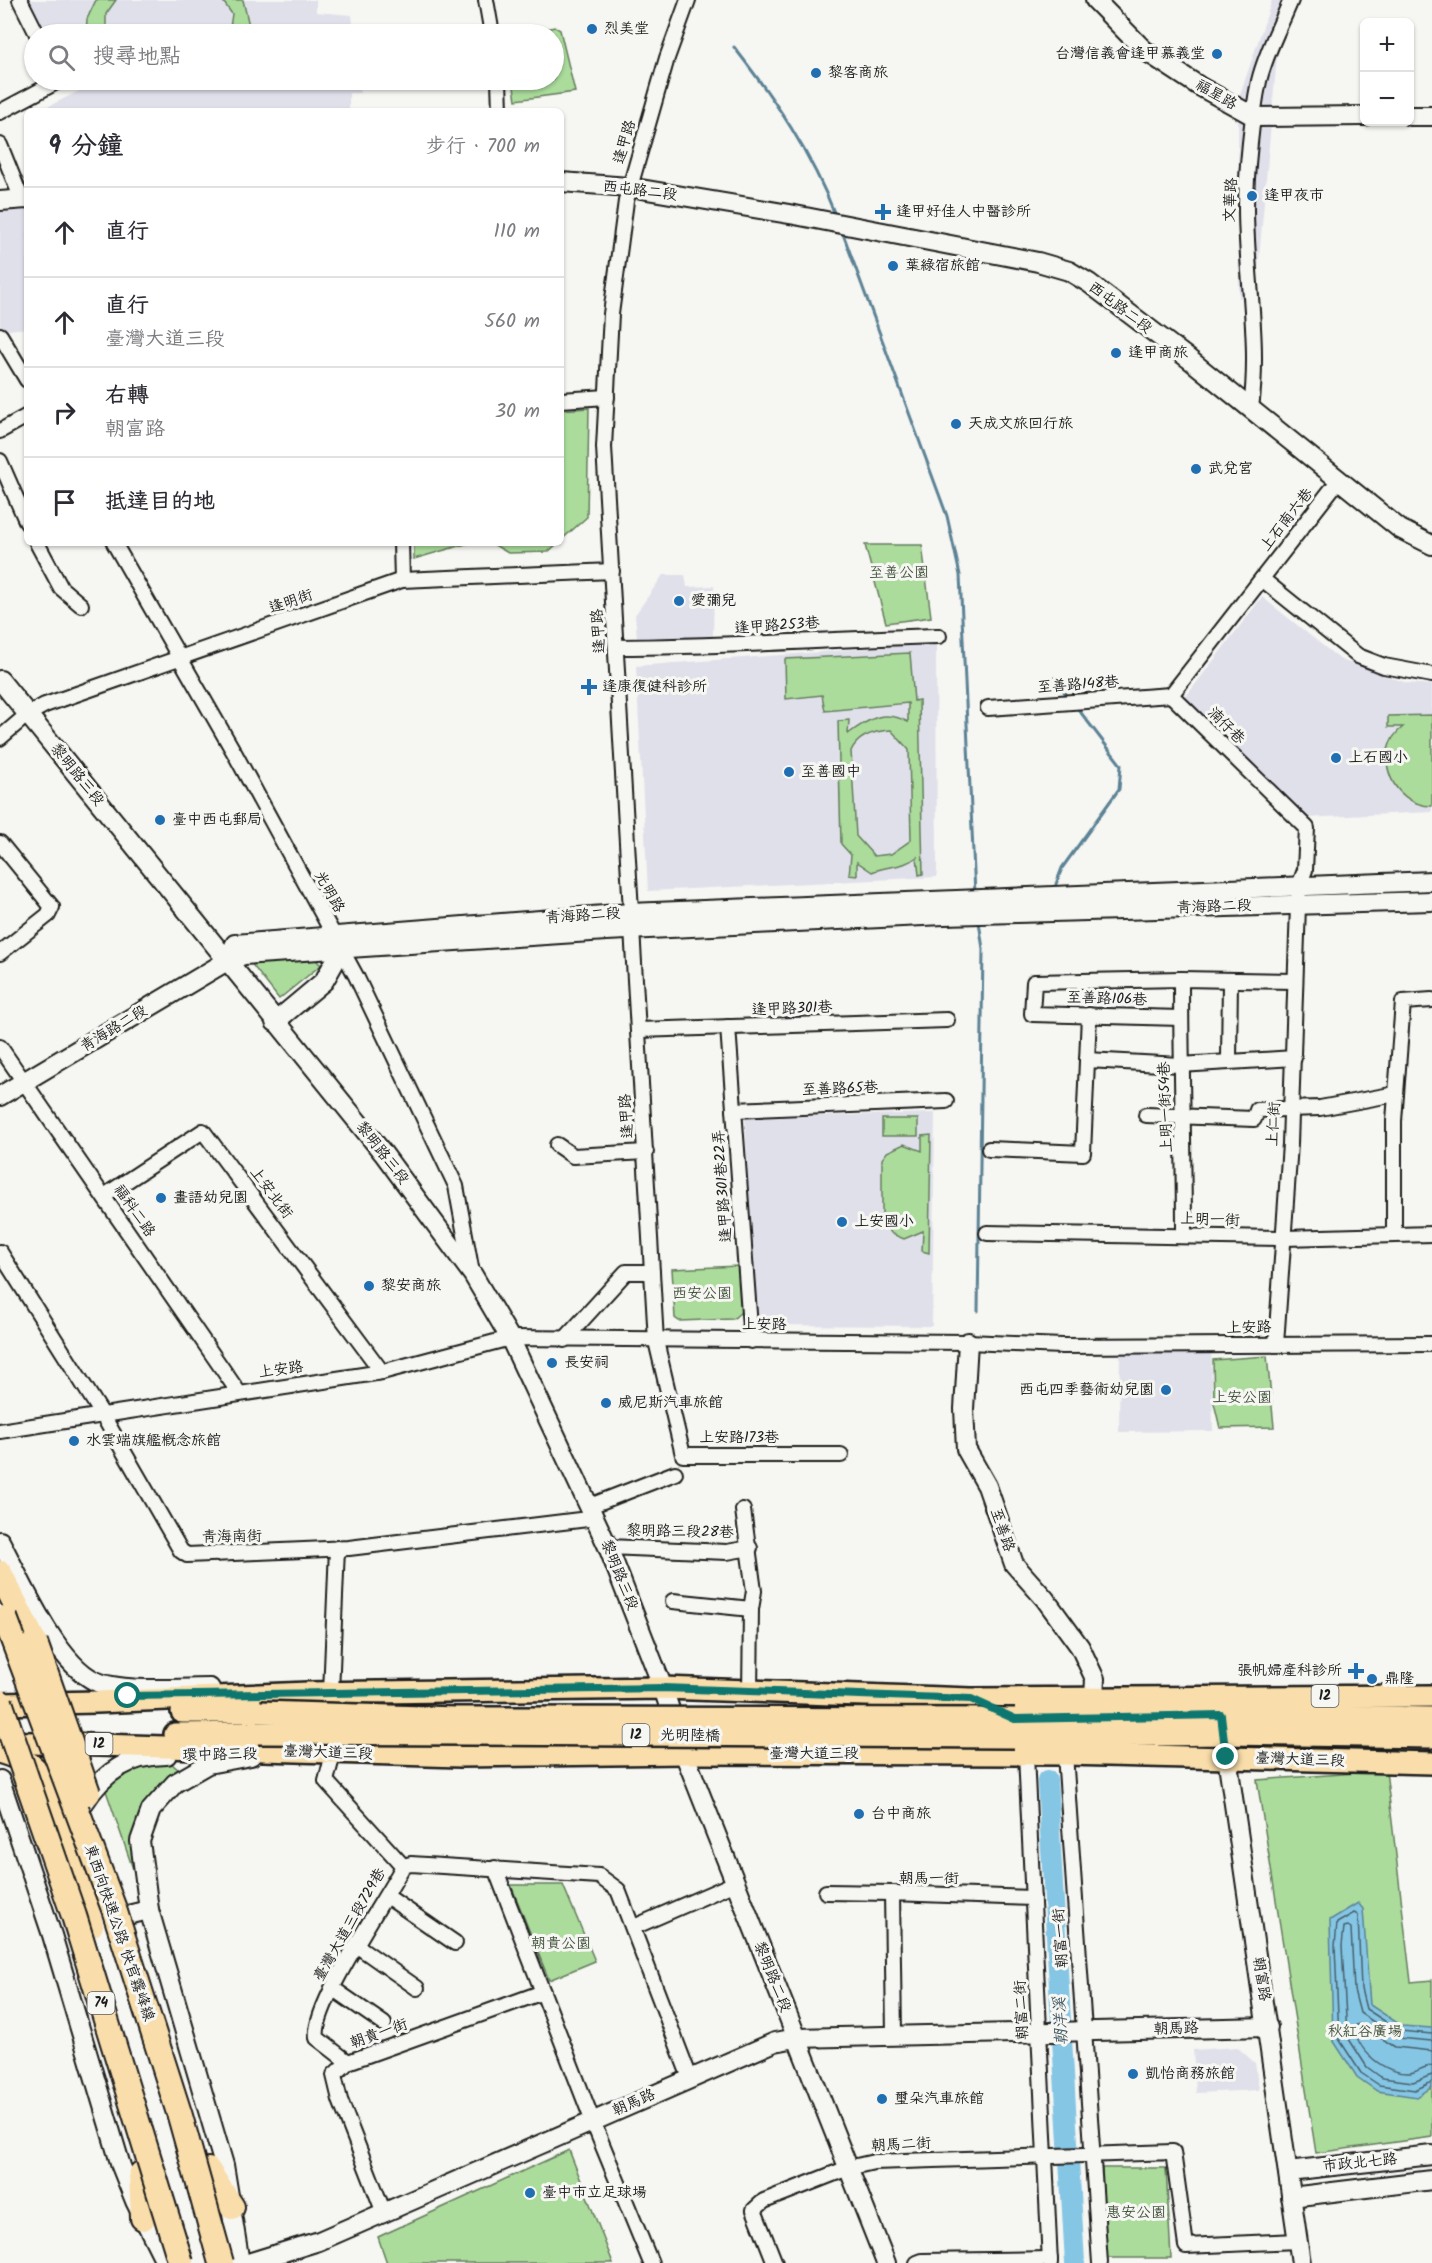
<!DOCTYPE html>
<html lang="zh-TW">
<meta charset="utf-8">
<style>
:root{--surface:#fff;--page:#f7f7f7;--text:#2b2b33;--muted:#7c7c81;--line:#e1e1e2}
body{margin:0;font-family:Kalam,"LXGW WenKai TC",sans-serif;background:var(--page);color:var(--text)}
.controls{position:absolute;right:18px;top:18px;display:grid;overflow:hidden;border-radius:9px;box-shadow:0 2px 4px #0004}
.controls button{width:54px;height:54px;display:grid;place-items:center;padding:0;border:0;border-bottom:2px solid var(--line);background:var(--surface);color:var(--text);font:30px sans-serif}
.stop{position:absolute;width:18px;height:18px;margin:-14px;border:4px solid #0f766e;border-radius:50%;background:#fff}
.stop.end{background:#0f766e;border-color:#fff;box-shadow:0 2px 6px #0008}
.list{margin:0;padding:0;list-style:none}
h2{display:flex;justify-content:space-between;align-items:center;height:78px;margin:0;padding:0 24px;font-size:26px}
h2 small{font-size:20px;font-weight:400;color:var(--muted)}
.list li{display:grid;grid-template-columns:39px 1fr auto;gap:18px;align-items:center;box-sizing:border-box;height:90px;padding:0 24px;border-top:2px solid var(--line)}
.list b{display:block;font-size:22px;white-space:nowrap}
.list p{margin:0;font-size:20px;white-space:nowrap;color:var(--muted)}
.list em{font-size:20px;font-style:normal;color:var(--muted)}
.icon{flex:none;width:33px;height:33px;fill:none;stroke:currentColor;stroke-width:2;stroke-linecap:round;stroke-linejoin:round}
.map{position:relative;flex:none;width:1432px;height:2263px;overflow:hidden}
.search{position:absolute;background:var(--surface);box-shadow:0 2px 4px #0004;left:24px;top:24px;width:540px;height:66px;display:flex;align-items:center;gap:15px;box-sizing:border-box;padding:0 21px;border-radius:33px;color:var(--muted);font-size:22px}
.panel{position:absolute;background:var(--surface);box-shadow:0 2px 4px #0004;left:24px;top:108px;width:540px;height:438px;border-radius:9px}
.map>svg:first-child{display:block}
.built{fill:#e0e0eb}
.green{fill:#abdc9c;stroke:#647c5c;stroke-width:1.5;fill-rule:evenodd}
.water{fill:#85c6e5;stroke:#5b8295;stroke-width:1.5}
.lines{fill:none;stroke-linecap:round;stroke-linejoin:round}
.shore{stroke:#46606c;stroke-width:1.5}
.stream{stroke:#5b8295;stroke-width:3}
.river{stroke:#85c6e5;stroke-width:20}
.street-casing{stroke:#1c1c1c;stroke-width:18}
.secondary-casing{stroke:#1c1c1c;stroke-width:22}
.primary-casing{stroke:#1c1c1c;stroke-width:26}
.highway-casing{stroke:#1c1c1c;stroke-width:28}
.street{stroke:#f6f6f2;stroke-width:14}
.secondary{stroke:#f6f6f2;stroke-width:18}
.primary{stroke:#f9deab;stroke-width:21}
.highway{stroke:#f9deab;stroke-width:24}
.primary-bridge-casing{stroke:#1c1c1c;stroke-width:26;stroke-linecap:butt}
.highway-bridge-casing{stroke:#1c1c1c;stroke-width:28;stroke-linecap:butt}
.primary-bridge{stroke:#f9deab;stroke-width:21}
.highway-bridge{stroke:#f9deab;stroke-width:24}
.route{stroke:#0f766e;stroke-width:8}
.poi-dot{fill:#1f6fb2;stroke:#f6f6f2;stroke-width:2}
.labels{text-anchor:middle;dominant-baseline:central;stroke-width:6;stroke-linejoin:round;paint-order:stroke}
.shield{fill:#f6f6f2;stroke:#5d5d5c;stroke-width:1.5}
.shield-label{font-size:14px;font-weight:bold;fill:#1c1c1c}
.poi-label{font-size:15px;fill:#1c1c1c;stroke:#f6f6f2;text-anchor:start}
.street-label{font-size:15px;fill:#1c1c1c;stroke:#f6f6f2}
.park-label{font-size:15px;fill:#475642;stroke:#f6f6f2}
.water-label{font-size:16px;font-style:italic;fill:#415862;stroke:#f6f6f2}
</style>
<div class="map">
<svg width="1432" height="2263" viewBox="0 0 1432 2263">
<rect width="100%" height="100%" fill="#f6f6f2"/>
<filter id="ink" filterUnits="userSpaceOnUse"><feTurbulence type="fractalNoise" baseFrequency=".0167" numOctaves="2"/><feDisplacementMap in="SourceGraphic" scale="12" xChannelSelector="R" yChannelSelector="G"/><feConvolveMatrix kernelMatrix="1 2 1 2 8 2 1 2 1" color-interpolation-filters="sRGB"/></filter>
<g filter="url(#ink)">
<!-- built -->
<g class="built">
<path d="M29,0H316V12L352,15L354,34H48Z"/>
<path d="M1272,0H1294L1279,33L1256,292L1239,298L1238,101Z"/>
<path d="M73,80H358L360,93H349V111H39L79,91Z"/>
<path d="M27,210V328L8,330L0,326V212Z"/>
<path d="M663,575H685L687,587L714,586L713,638H637L635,615Z"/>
<path d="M1262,597L1341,660L1407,683L1432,685V812L1305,818L1181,703Z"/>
<path d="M936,643L937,877L648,891L636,666Z"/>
<path d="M935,1113L932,1326L756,1325L745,1118Z"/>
<path d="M1211,1348L1213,1431L1119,1432L1120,1349Z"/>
<path d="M1237,2047L1255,2063L1259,2090L1196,2093L1193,2050Z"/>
</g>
<!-- green -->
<g class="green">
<path d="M96,0H116L106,14V34H86L87,19Z"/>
<path d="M222,0H243L250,30L248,34H229L232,14Z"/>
<path d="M555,27L560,30L575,92L516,100L513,80H554V34H522Z"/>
<path d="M589,408L587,517L561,540V410Z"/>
<path d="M414,543H469L414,559Z"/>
<path d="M491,543H558L548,552L508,553Z"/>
<path d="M865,545H922L931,617L886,623Z"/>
<path d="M910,653L914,701L919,700L923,874L919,875L917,857C903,868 889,865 872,872L857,862V876L849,875L851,855L841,844L838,721L849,720L848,734C868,719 884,709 908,722V703L825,711L822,695L786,699L785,659ZM891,730L909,750L911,840L891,854L874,856L856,836L851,751C858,735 875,731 891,730Z"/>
<path d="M1432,715V806C1392,806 1370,752 1403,727H1388V716Z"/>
<path d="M314,958L321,965L279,999L250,962Z"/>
<rect x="882" y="1119" width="36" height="17"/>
<path d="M931,1135L929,1253L922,1251L923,1231L904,1239L892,1234L882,1222V1159L887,1152L904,1144L922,1151V1136Z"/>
<path d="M739,1266L741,1312L733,1319L679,1321L675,1318L672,1269Z"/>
<path d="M1267,1356L1274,1427L1220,1428L1214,1403L1213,1360Z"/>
<path d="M164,1757L180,1771L166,1783L140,1875L134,1872L104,1785L109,1779Z"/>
<path d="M1386,1771L1411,1982L1432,1980V2137L1316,2153L1257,1780Z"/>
<path d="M511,1885H563L595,1961L549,1980Z"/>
<path d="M569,2150L613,2263H387L378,2237Z"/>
<path d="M1102,2168H1166L1171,2258H1106Z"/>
</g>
<!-- water -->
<path class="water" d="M1358,1903L1363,1909L1370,2005L1402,2026L1432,2028V2087L1417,2097L1377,2091L1357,2077L1333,2040L1330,1920Z"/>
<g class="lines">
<!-- shore -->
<g class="shore">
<path d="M1432,2034L1400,2031L1366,2009L1361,1989L1358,1915L1354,1913L1337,1923L1335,1946L1339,2039L1361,2073L1379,2085L1415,2090L1432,2082"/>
<path d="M1432,2041L1398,2038L1360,2013L1354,1990L1351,1928L1348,1926L1344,1927L1342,1946L1347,2036L1367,2067L1382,2078L1413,2082L1432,2075"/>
<path d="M1432,2051L1395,2047L1359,2024L1355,2026C1355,2050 1386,2075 1410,2073C1418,2072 1423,2066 1432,2066"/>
</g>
<!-- stream -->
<g class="stream">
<path d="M734,47C776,101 811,153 836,217"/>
<path d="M842,231L947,516L960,575L975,894"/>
<path d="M1054,678L1069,698"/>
<path d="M1056,884L1062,868L1119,789L1121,765L1075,705"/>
<path d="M978,1311L983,949L979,922"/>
</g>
<!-- river -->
<path class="river" d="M1047,1780L1075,2263"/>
<!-- street casing -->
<g class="street-casing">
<g id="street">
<path d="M20,0L37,34"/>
<path d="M486,0L492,34"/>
<path d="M688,0L667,58L626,201L611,314L604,447L656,1341L683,1455H841"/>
<path d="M499,80L500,111"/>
<path d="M0,112L60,80"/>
<path d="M0,145L22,200"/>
<path d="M0,335L27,380"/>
<path d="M561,400L607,397"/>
<path d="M1251,408C1260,343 1246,274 1246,208C1246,174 1252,114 1259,81C1266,52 1280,27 1291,0"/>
<path d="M0,431L27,416"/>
<path d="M0,461L27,523"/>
<path d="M37,543L61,588L81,605"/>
<path d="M114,543L235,754L356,976L456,1186L472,1273"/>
<path d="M401,543L402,580"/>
<path d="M1262,579L1358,656L1384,666L1432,675"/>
<path d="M617,647C725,647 831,639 939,636"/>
<path d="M988,708L1171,695"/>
<path d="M0,738L28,714L45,705L402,580L612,571"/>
<path d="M0,843L52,907L48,915L0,953"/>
<path d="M1181,979C1181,1064 1184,1149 1184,1235"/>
<path d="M1181,1018L1032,1014L1034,982L1181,979L1295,981"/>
<path d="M728,1027L751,1341"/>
<path d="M638,1030L947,1020"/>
<path d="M0,1047L239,1393"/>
<path d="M1087,1060L1180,1065L1294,1058"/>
<path d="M1229,1060L1230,981"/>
<path d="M734,1110L946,1101"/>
<path d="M1146,1115L1254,1119L1257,1110L1320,1108L1396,1094"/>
<path d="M557,1145L573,1156L646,1152"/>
<path d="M989,1149L1083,1153L1089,1015"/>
<path d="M104,1196L203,1131L382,1372"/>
<path d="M987,1233L1285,1238L1432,1234"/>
<path d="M1394,1235V1121L1403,1002L1432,1000"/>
<path d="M0,1252L102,1414L181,1551L187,1555L349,1548L596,1518"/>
<path d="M564,1340L626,1272H652"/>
<path d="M1276,1344L1290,1144L1298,905L1299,886L1305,870L1307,828L1171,695L1338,481"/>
<path d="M0,1431L382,1372L510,1338L968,1342L1062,1346L1432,1344"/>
<path d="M590,1506L675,1473"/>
<path d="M743,1510L754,1591L751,1609L750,1693"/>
<path d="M608,1547L727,1552L750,1548"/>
<path d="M673,1601L751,1609"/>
<path d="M331,1693L337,1548"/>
<path d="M333,1754L326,1781L403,1866"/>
<path d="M1065,1754L1100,2263"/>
<path d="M1026,1755L1050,2263"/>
<path d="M403,1866L411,1864L599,1876L618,1890L690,2078"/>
<path d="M495,1868L593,2122L651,2263"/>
<path d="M826,1892L892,1893"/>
<path d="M388,1897L455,1943"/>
<path d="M634,1927L735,1883"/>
<path d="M356,1945L417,1988"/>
<path d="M332,1988L384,2024"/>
<path d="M894,2035L892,1893L1033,1898"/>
<path d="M348,2062L317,2038C311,2007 385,1901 403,1866"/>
<path d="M384,2213L340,2100L334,2075L348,2062L543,1992"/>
<path d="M775,2263L754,2210L764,2201L848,2168L874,2162L1173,2152L1186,2246L1298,2241"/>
<path d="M917,2263L922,2261L1050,2259"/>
</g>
</g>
<!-- secondary casing -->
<g class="secondary-casing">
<g id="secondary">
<path d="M1095,0L1144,50L1199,86L1255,117L1364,116"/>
<path d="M1410,116H1432"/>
<path d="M561,182L629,187L795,215L1038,262L1069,271L1089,283L1189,359L1400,529L1432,545"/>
<path d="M0,201L27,199"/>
<path d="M0,680L383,1153L473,1275L510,1338L608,1547L663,1688L684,1753L886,2263"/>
<path d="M227,961L235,944L630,913L1432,881"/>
<path d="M275,1022L324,981L342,949"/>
<path d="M0,1096L227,961L244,955L606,931L944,915L1432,901"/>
<path d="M968,1342L964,1409L966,1449L987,1486L1014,1564L1045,1599L1080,1647L1095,1679L1094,1697"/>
<path d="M0,1541C21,1580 55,1662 95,1681C120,1693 181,1688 210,1688"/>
<path d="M1222,1722L1301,2263"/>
<path d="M0,1780L52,1935L121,2166L135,2201L166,2263"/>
<path d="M84,1803C104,1772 129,1755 167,1755"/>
<path d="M88,1874L208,2257"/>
<path d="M106,1920L149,1910"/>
<path d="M91,1925L195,2263"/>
<path d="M1288,2171L1432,2155"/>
<path d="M1291,2197L1432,2180"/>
<path d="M240,2263L224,2165L149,1910L140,1841L151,1810L175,1783L208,1764L251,1756"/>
<path d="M248,2263L319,2241L775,2042L796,2038L1268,2027"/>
</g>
</g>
<!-- primary casing -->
<g class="primary-casing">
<g id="primary">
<path d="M0,1704L97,1702L308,1693L663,1688L971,1699L1432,1696"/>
<path d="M999,1711L1015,1719L1221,1715L1432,1718"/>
<path d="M182,1712H260"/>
<path d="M175,1734L258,1733"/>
<path d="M1014,1737L1223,1734L1432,1737"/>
<path d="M0,1742L460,1756L684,1753L1065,1754L1432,1763"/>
</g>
</g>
<!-- highway casing -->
<g class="highway-casing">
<g id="highway">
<path d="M0,1573L35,1643"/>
<path d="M0,1751C25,1758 38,1769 51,1791L91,1925"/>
<path d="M208,2170L232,2207"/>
<path d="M141,2174L143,2218"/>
</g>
</g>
<!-- street -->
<use href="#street" class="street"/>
<!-- secondary -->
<use href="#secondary" class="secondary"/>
<!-- primary -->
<use href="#primary" class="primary"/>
<!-- highway -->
<use href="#highway" class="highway"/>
<!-- primary-bridge casing -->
<g class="primary-bridge-casing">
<g id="primary-bridge">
<path d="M260,1712L456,1718L1015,1719"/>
<path d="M258,1733L1014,1737"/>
</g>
</g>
<!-- highway-bridge casing -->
<g class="highway-bridge-casing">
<g id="highway-bridge">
<path d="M5,1618L114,1909L180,2116L221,2263"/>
<path d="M35,1643L88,1793"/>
<path d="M0,1702L74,1916L181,2263"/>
</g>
</g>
<!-- primary-bridge -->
<use href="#primary-bridge" class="primary-bridge"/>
<!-- highway-bridge -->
<use href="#highway-bridge" class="highway-bridge"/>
</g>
</g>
<g class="lines" filter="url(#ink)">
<!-- route -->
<path class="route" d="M128,1696L663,1688L971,1699L1015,1719L1221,1715L1226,1757"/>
</g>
<!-- markers -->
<g class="poi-dot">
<circle cx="592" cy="29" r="6"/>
<circle cx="1217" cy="54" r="6"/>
<circle cx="816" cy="73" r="6"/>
<circle cx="1252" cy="196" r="6"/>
<path d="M880 203h6v6h6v6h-6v6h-6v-6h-6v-6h6z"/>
<circle cx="893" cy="266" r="6"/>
<circle cx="1116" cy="353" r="6"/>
<circle cx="956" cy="424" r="6"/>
<circle cx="1196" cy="469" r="6"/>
<circle cx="679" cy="601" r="6"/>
<path d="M586 678h6v6h6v6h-6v6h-6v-6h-6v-6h6z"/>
<circle cx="1336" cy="758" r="6"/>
<circle cx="789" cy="772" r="6"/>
<circle cx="160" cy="820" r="6"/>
<circle cx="161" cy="1198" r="6"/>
<circle cx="842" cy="1222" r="6"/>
<circle cx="369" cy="1286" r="6"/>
<circle cx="552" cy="1363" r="6"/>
<circle cx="1166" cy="1390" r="6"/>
<circle cx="606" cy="1403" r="6"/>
<circle cx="74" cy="1441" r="6"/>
<path d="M1353 1662h6v6h6v6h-6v6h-6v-6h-6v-6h6z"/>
<circle cx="1372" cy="1679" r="6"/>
<circle cx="859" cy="1814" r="6"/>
<circle cx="1133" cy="2074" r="6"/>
<circle cx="882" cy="2099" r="6"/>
<circle cx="530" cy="2193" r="6"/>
</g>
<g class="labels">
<!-- shield labels -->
<g class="shield">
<rect x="1311.5" y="1685" width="27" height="22" rx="4.5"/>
<rect x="622.5" y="1724" width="27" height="22" rx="4.5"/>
<rect x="85.5" y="1733" width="27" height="22" rx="4.5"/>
<rect x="87.5" y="1992" width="27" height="22" rx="4.5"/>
</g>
<g class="shield-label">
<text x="1325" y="1696">12</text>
<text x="636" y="1735">12</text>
<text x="99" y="1744">12</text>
<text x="101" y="2003">74</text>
</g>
<!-- poi labels -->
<g class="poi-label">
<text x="604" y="29">烈美堂</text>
<text x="1205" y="54" text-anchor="end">台灣信義會逢甲慕義堂</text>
<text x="828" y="73">黎客商旅</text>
<text x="1264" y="196">逢甲夜市</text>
<text x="896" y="212">逢甲好佳人中醫診所</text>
<text x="905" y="266">葉綠宿旅館</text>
<text x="1128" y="353">逢甲商旅</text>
<text x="968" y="424">天成文旅回行旅</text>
<text x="1208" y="469">武兌宮</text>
<text x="691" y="601">愛彌兒</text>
<text x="602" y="687">逢康復健科診所</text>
<text x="1348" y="758">上石國小</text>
<text x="801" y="772">至善國中</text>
<text x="172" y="820">臺中西屯郵局</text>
<text x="173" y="1198">畫語幼兒園</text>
<text x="854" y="1222">上安國小</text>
<text x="381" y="1286">黎安商旅</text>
<text x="564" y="1363">長安祠</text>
<text x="1154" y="1390" text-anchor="end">西屯四季藝術幼兒園</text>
<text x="618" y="1403">威尼斯汽車旅館</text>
<text x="86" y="1441">水雲端旗艦概念旅館</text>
<text x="1342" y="1671" text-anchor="end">張帆婦產科診所</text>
<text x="1384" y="1679">鼎隆</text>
<text x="871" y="1814">台中商旅</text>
<text x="1145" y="2074">凱怡商務旅館</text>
<text x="894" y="2099">璽朵汽車旅館</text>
<text x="542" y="2193">臺中市立足球場</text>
</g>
<!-- street labels -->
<g class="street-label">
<text transform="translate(1216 95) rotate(30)">福星路</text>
<text transform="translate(625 142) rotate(-74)">逢甲路</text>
<text transform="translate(640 191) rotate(7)">西屯路二段</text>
<text transform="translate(1231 200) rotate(-87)">文華路</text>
<text transform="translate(1120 308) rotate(37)">西屯路二段</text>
<text transform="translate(1287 520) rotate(-52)">上石南六巷</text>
<text transform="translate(291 602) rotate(-19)">逢明街</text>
<text transform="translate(777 626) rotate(-4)">逢甲路253巷</text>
<text transform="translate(599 631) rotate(-94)">逢甲路</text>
<text transform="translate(1078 685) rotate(-4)">至善路148巷</text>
<text transform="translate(1226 726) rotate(45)">湳仔巷</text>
<text transform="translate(77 775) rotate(51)">黎明路三段</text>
<text transform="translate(329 892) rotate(61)">光明路</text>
<text transform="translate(1214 907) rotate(-2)">青海路二段</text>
<text transform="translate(583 916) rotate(-4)">青海路二段</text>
<text transform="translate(1107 999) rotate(2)">至善路106巷</text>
<text transform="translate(792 1009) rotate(-2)">逢甲路301巷</text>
<text transform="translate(114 1029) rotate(-31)">青海路二段</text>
<text transform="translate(840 1089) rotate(-2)">至善路65巷</text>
<text transform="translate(1166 1107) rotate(-92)">上明一街54巷</text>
<text transform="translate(627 1116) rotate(-94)">逢甲路</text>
<text transform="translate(1274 1124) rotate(-87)">上仁街</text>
<text transform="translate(382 1153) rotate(52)">黎明路三段</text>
<text transform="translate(723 1186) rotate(-94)">逢甲路301巷22弄</text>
<text transform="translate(271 1193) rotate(53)">上安北街</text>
<text transform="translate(134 1211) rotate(55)">福科二路</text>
<text transform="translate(1210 1220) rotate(2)">上明一街</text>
<text x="764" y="1325">上安路</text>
<text transform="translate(1249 1328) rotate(-1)">上安路</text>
<text transform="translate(281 1370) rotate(-8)">上安路</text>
<text x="739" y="1438">上安路173巷</text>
<text transform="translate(1002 1530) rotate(71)">至善路</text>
<text transform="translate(680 1532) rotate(1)">黎明路三段28巷</text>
<text transform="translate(232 1537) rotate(-1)">青海南街</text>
<text transform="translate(619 1575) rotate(68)">黎明路三段</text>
<text transform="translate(690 1736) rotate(1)">光明陸橋</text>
<text transform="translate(328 1753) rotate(2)">臺灣大道三段</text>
<text x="814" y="1754">臺灣大道三段</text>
<text transform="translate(220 1755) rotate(-1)">環中路三段</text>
<text transform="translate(1300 1760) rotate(2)">臺灣大道三段</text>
<text x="929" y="1879">朝馬一街</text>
<text transform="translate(350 1925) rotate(-60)">臺灣大道三段729巷</text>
<text transform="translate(119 1933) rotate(71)">東西向快速公路 快官霧峰線</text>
<text transform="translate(1061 1938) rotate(-94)">朝富一街</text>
<text transform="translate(772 1977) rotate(68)">黎明路二段</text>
<text transform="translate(1261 1979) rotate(81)">朝富路</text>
<text transform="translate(1022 2010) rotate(-93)">朝富二街</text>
<text transform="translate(1176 2029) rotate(-2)">朝馬路</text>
<text transform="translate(379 2034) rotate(-20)">朝貴一街</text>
<text transform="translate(634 2103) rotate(-24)">朝馬路</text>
<text transform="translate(901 2145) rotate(-3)">朝馬二街</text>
<text transform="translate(1360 2163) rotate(-6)">市政北七路</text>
</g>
<!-- park labels -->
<g class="park-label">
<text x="899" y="573">至善公園</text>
<text x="702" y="1294">西安公園</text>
<text x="1242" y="1398">上安公園</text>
<text x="561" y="1944">朝貴公園</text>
<text x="1365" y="2032">秋紅谷廣場</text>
<text x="1136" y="2213">惠安公園</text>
</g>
<!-- water labels -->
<g class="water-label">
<text transform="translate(1061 2021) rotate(-93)">朝洋溪</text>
</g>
</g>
</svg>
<div class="controls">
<button>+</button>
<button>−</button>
</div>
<div class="stop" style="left:128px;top:1696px"></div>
<div class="stop end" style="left:1226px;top:1757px"></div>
<div class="search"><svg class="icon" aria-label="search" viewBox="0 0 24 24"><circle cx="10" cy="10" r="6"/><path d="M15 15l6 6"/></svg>搜尋地點</div>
<section class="panel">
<h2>9 分鐘<small>步行 · 700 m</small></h2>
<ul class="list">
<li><svg class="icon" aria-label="ahead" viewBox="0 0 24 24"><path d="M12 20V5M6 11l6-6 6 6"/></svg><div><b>直行</b></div><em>110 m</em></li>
<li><svg class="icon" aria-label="ahead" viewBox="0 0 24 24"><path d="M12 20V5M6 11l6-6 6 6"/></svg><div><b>直行</b><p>臺灣大道三段</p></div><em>560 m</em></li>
<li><svg class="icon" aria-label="right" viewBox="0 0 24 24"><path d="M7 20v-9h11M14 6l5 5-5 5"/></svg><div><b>右轉</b><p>朝富路</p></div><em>30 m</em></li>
<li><svg class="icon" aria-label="arrive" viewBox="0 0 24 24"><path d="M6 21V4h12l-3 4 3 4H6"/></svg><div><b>抵達目的地</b></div></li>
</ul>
</section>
</div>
